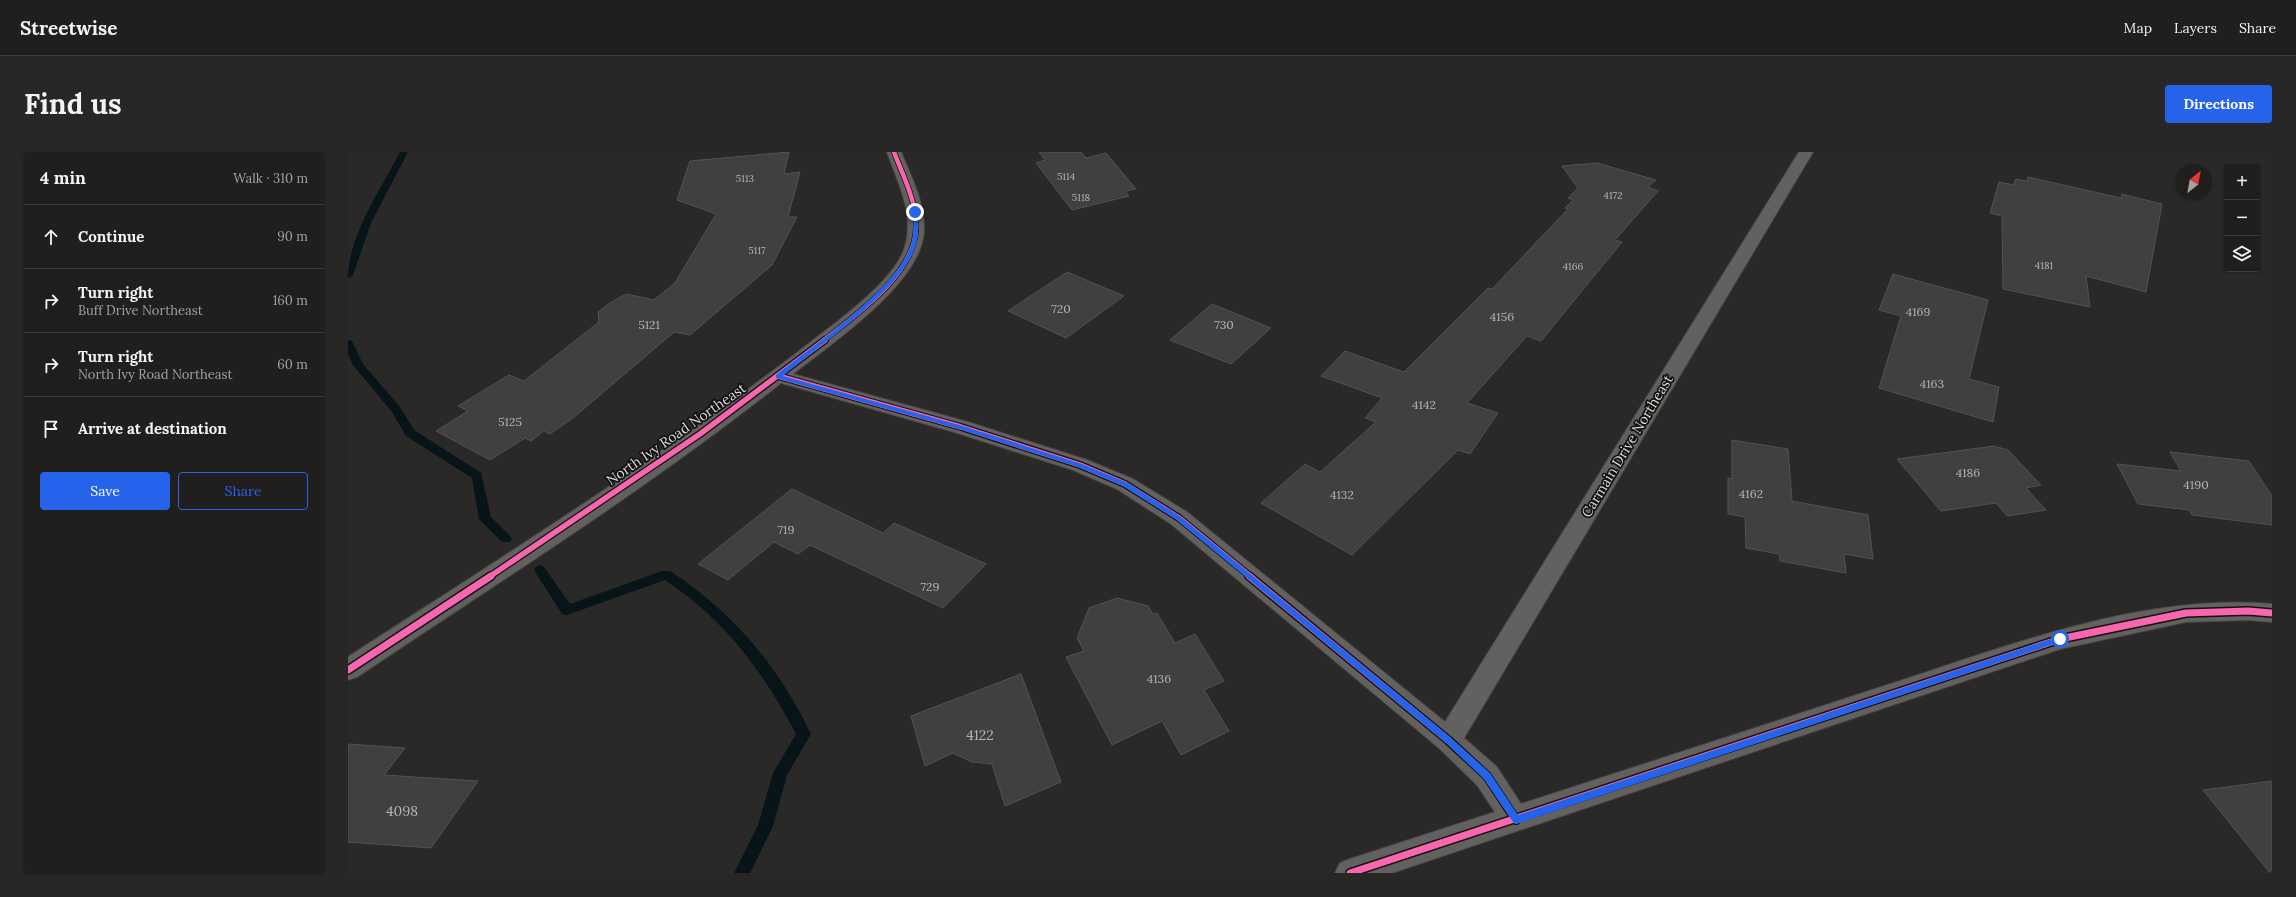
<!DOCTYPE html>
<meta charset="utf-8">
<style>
:root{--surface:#201f1d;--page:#282726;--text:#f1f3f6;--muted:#a2a2a4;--line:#3d3d3b;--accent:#2563eb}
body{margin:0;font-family:Lora,serif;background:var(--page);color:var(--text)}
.controls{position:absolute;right:12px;top:12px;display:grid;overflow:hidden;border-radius:4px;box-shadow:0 1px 3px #0004}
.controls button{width:36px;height:36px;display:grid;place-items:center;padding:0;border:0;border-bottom:1px solid var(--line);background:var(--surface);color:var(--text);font:20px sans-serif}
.compass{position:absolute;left:1828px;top:12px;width:36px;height:36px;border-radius:50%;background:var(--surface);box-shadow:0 1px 3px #0004;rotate:31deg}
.stop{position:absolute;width:12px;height:12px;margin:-9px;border:3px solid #2563eb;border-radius:50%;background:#fff}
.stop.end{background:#2563eb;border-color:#fff;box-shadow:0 1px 4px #0008}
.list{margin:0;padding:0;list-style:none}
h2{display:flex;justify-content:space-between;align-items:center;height:52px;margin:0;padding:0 16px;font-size:17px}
h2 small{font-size:13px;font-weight:400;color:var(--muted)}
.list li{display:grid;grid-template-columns:26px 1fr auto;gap:12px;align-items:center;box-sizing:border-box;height:64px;padding:0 16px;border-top:1px solid var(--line)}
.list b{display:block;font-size:15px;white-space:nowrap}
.list p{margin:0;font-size:13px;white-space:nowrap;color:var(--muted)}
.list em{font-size:13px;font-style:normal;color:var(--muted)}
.actions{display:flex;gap:8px;padding:12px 16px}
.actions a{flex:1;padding:9px 0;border:1px solid var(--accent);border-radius:4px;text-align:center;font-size:14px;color:var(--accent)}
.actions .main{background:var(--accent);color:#fff}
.icon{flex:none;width:22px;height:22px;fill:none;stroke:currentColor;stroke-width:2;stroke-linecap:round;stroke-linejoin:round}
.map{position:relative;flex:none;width:1924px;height:721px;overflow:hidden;border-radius:4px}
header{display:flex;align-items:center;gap:24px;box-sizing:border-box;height:56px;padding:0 20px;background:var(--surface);border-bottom:1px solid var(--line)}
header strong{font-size:19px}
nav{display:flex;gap:22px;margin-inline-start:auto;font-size:14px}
.intro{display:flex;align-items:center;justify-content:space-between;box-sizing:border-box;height:96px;padding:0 24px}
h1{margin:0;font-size:28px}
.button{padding:10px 18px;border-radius:4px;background:var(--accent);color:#fff;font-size:14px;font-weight:700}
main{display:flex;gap:24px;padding:0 24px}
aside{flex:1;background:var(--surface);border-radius:4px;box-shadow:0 1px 3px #0004}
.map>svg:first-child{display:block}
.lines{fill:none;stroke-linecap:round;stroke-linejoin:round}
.stream{fill:#071418;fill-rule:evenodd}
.building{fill:#41403f;stroke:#545251}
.minor-casing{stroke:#474645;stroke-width:2}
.minor{fill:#62615f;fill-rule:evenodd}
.cycleway-far2-casing{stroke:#131210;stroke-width:6}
.cycleway-far1-casing{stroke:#131210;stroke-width:8}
.cycleway-casing{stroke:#131210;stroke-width:10}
.cycleway-far2{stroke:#f766af;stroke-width:4.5}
.cycleway-far1{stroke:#f766af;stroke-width:5.5}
.cycleway{stroke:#f766af;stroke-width:7}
.route{fill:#2563eb}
.labels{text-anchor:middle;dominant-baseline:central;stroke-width:3.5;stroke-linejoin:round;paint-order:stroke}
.far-number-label{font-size:10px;fill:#b5b4b2}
.number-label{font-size:12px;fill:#b5b4b2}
.street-label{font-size:14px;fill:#dcdad8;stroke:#131210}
.near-number-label{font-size:14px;fill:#b5b4b2}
</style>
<header>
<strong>Streetwise</strong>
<nav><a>Map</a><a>Layers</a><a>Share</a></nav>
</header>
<div class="intro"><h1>Find us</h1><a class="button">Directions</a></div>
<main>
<aside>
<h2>4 min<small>Walk · 310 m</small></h2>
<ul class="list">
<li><svg class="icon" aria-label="ahead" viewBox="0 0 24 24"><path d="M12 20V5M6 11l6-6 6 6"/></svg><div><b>Continue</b></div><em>90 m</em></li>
<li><svg class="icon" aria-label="right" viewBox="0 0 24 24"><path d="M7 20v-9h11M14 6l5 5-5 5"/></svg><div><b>Turn right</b><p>Buff Drive Northeast</p></div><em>160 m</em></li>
<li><svg class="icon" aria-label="right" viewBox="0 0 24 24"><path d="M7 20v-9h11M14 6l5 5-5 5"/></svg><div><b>Turn right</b><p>North Ivy Road Northeast</p></div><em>60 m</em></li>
<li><svg class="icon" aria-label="arrive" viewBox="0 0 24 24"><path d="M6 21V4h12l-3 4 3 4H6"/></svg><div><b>Arrive at destination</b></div></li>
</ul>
<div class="actions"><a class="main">Save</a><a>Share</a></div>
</aside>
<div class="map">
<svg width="1924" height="721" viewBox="0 0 1924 721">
<rect width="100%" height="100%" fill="#2a2927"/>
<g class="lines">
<!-- stream -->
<g class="stream">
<path d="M52,0H60L23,71L5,123L0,126C0,84 33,37 52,0Z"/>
<path d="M0,188L4,189L15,212L52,255L66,278L133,321L143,365L162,384L164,387L162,390H154L131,367L124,326L58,284L44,260L5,213L0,202Z"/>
<path d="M192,413L196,415L222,452L314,419H322C385,460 430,514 463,582L439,623L425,674L402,721H386L410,673L425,621L448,582C414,518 378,469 317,428L219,463L214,462L186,418L188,415Z"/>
</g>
</g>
<!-- building -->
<g class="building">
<path d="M441,0L436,22L452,20L440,65H449L424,113L342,183L326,180L225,266L202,282L196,279L183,289L177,286L142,308L88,279L120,259L110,254L161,223L176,229L251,170L250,160L262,151L278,142L306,148L327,131L368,62L329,48L342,9Z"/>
<path d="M691,0H733L738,6L758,1L788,37L777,39L781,44L724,58L688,11L697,8Z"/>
<path d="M1249,11L1308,28L1300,35L1310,39L1267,88L1274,90L1193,189L1179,184L1119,251L1150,261L1122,302L1110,298L1004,403L913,351L957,312L972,320L1028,270L1017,266L1034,246L973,224L997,199L1056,220L1140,136L1144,137L1220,57L1217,56L1225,48L1220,46L1230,36L1214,14Z"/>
<path d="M1680,25L1773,46L1774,42L1814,52L1798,140L1738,124L1742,155L1655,137L1654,64L1642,61L1651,30L1666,33L1668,27L1679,29Z"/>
<path d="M719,120L776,144L718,186L660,159Z"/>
<path d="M1545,122L1640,148L1621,227L1651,235L1645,270L1531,236L1553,164L1531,158Z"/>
<path d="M864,152L923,176L883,212L822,188Z"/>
<path d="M1384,288L1440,297L1444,349L1520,363L1525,407L1496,402L1498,421L1432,409L1431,402L1398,396L1397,365L1380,362V326L1384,327Z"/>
<path d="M1646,294L1660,298L1693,333L1678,336L1698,358L1659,364L1648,351L1593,359L1549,307Z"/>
<path d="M1822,300L1901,309L1924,344V373L1844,363L1841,358L1790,352L1769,312L1833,319Z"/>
<path d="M444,337L535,381L546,371L638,412L595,456L462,393L450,402L426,390L380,428L350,412Z"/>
<path d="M769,446L800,454L805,462L809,461L827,491L847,482L876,529L856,538L881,579L833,603L814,569L764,593L718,505L736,499L729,486L741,456Z"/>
<path d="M673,522L713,630L657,654L644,612L624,610L605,601L577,614L563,564Z"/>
<path d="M0,592L57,596L36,623L130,629L83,696L0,690Z"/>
<path d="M1924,629V721H1922L1855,638Z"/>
</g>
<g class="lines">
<!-- minor casing -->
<g class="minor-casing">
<path id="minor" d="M539,0H553C563,24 576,49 576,76C577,129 484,191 445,222L620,270L739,308L785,327L839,360L1097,570L1451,0H1465L1116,586L1149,615L1173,652C1295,612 1417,573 1539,533C1661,494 1794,441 1924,452V470L1900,468L1838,470L1712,497L1044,721H987L992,711L1002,707L1147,660L1129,633L1091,596L823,372L769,337L725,318L606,280L433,231C298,338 152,429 9,525L0,528V505C151,407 303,312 446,203C477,178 540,136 555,100C569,66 550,31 539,0Z"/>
</g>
<!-- minor -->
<use href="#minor" class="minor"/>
<!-- cycleway-far2 casing -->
<g class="cycleway-far2-casing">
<path id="cycleway-far2" d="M475,189C508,163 567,122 568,76C569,50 555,24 546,0"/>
</g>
<!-- cycleway-far1 casing -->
<g class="cycleway-far1-casing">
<g id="cycleway-far1">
<path d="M430,224L613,275L732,313L777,332L831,366L903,425"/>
<path d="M141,425L352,282L477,188"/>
</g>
</g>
<!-- cycleway casing -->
<g class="cycleway-casing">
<g id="cycleway">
<path d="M901,424L1100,588L1139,624L1168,668"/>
<path d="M0,518L143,424"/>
<path d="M1002,721L1712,487L1838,461L1900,459L1924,461"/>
</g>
</g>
<!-- cycleway-far2 -->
<use href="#cycleway-far2" class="cycleway-far2"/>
<!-- cycleway-far1 -->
<use href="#cycleway-far1" class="cycleway-far1"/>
<!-- cycleway -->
<use href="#cycleway" class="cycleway"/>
</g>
<!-- route -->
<path class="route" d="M567,58L569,60C571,73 571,88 565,101C544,144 472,193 435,224L615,274L734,312L780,331L833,365L1102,585L1142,621L1170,663L1712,484L1716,487L1715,489L1168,672L1165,670L1136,627L1097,590L829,368L775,334L730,315L611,277L428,226V223C466,193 539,143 560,101C566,89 567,73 564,60Z"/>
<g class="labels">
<!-- far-number labels -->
<g class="far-number-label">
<text x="718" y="24">5114</text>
<text x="397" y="26">5113</text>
<text x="1265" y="43">4172</text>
<text x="733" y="45">5118</text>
<text x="409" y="98">5117</text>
<text x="1696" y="113">4181</text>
<text x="1225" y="114">4166</text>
</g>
<!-- number labels -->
<g class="number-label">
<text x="713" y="156">720</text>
<text x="1570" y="159">4169</text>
<text x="1154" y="164">4156</text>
<text x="301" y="172">5121</text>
<text x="876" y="172">730</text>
<text x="1584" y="231">4163</text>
<text x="1076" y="252">4142</text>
<text x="162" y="269">5125</text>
<text x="1620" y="320">4186</text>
<text x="1848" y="332">4190</text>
<text x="1403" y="341">4162</text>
<text x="994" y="342">4132</text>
<text x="438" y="377">719</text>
<text x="582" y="434">729</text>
<text x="811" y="526">4136</text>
</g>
<!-- street labels -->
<g class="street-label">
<text transform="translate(328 282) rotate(-35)">North Ivy Road Northeast</text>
<text transform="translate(1279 294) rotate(-59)">Carmain Drive Northeast</text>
</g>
<!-- near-number labels -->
<g class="near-number-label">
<text x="632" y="583">4122</text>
<text x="54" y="659">4098</text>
</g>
</g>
</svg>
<div class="controls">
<button>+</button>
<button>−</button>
<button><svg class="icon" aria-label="layers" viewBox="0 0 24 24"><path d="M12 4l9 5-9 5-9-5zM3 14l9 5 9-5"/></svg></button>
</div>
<svg class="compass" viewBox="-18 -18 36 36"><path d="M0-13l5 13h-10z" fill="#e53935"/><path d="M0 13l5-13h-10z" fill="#a2a2a4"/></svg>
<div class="stop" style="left:1712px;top:487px"></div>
<div class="stop end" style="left:567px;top:60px"></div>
</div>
</main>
